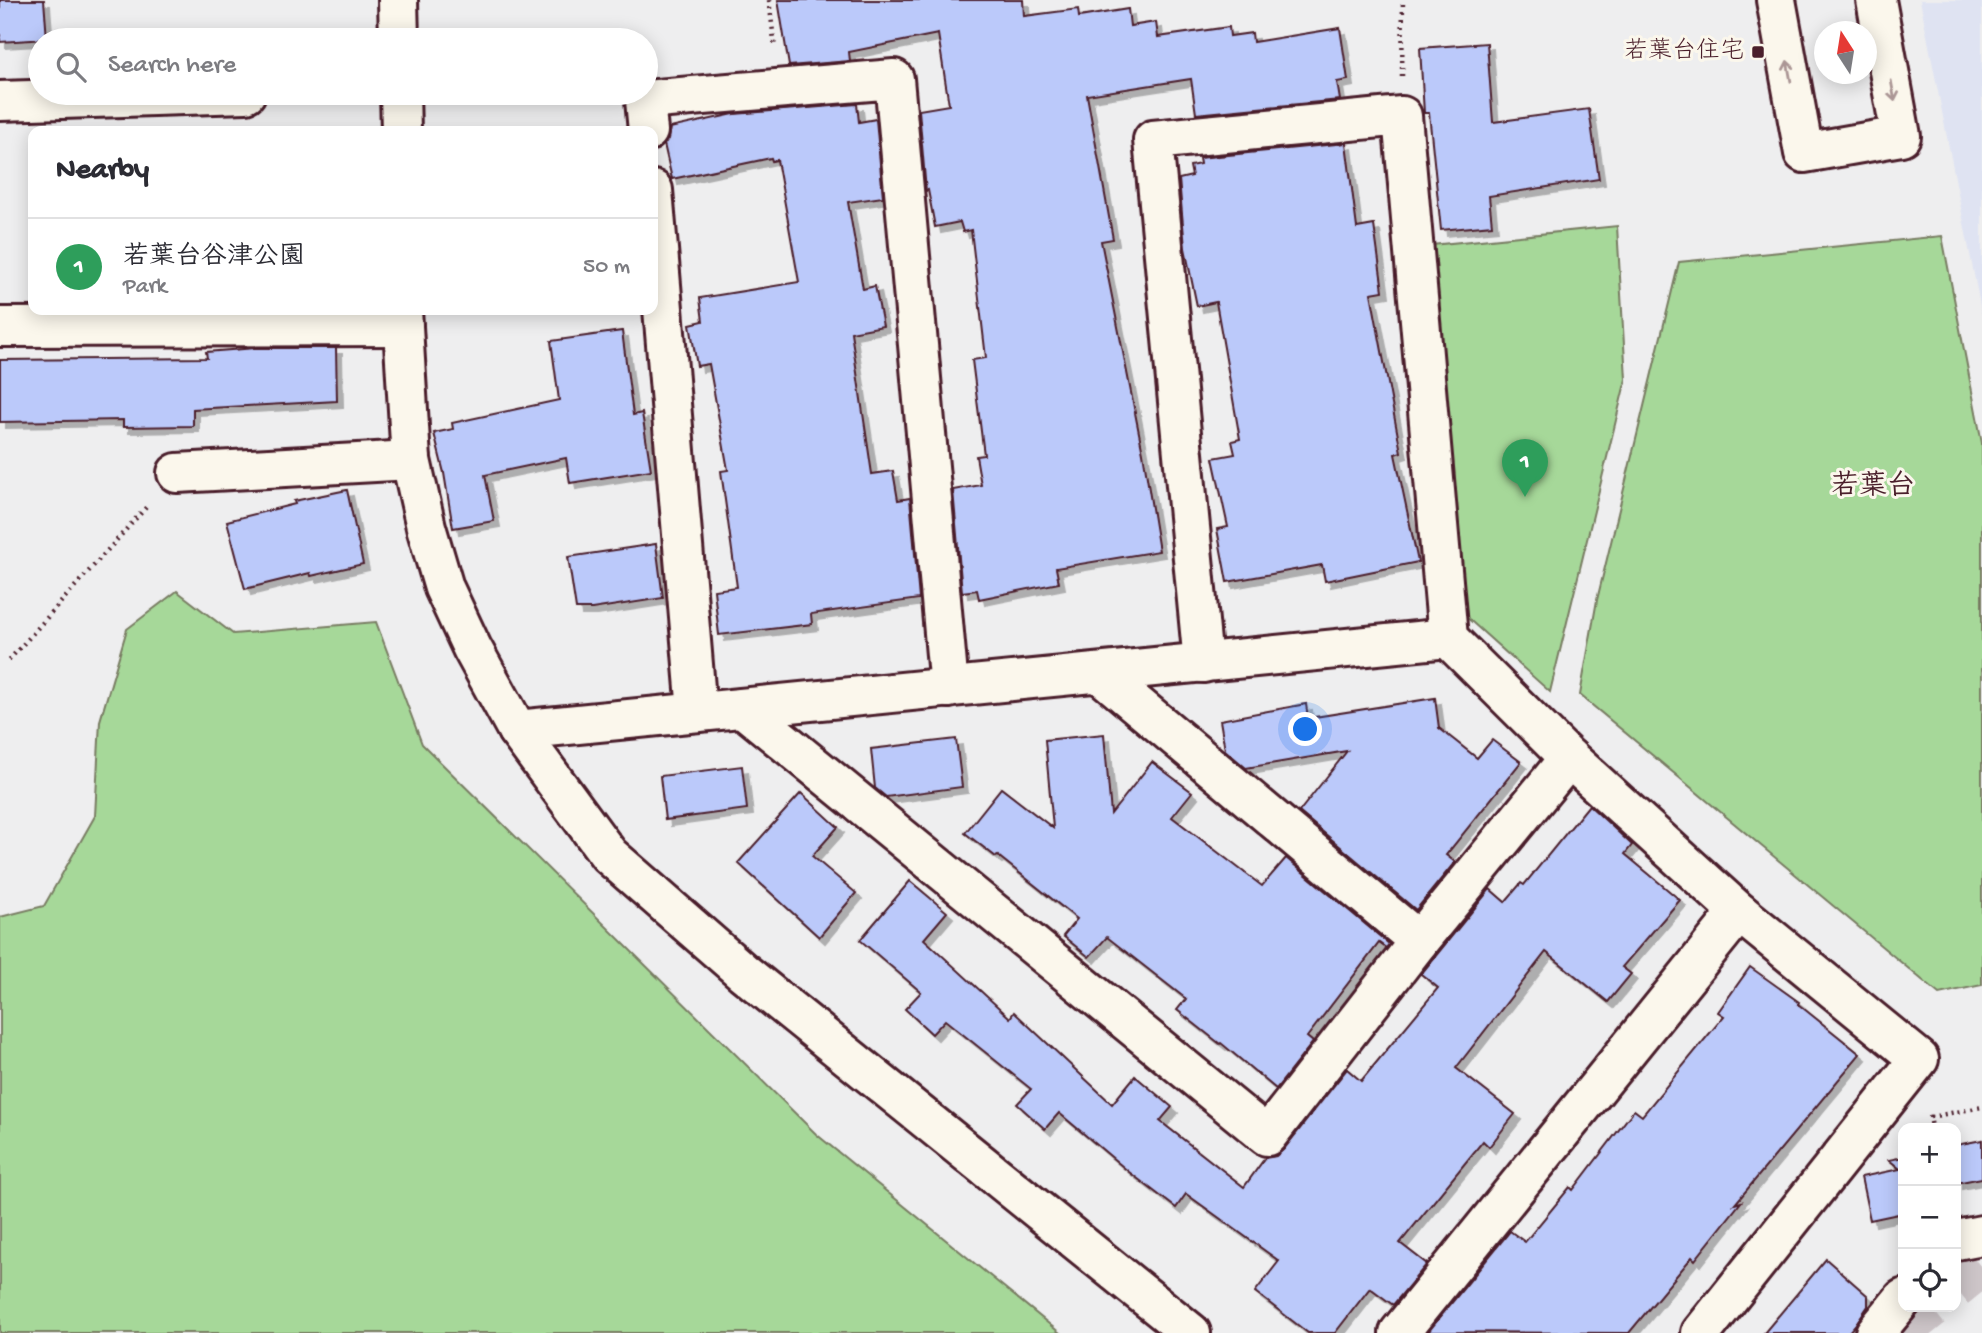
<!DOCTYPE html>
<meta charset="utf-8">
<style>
:root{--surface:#fff;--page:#f2f2f3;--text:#2b2b33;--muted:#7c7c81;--line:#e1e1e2;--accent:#4a1f2b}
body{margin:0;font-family:"Gochi Hand","Klee One",sans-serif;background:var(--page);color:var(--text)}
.controls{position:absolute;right:21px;bottom:21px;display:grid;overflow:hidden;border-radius:14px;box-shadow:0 4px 18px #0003}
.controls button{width:63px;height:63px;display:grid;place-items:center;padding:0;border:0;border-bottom:2px solid var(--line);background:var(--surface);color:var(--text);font:35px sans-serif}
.compass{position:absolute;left:1814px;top:21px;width:63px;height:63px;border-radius:50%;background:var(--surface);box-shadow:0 4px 18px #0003;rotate:348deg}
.you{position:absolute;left:1306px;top:730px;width:24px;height:24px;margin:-18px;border:5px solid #fff;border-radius:50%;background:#1a73e8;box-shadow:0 0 0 10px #1a73e833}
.badge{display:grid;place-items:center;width:46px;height:46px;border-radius:50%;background:var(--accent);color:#fff;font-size:23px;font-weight:700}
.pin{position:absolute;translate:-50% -58px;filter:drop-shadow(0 2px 4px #0008)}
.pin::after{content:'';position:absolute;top:37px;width:24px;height:21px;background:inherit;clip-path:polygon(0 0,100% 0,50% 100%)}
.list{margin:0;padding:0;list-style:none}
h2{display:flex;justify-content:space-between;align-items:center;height:91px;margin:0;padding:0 28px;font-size:30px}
h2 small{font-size:23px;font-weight:400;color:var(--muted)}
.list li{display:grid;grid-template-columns:46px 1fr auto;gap:21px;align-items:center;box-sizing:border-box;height:98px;padding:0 28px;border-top:2px solid var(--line)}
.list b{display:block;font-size:26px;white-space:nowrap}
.list p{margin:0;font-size:23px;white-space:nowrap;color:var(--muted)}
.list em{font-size:23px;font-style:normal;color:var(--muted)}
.icon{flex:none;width:38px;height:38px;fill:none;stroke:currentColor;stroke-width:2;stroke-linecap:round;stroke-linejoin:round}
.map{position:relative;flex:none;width:1982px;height:1333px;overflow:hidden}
.search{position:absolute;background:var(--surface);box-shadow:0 4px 18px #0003;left:28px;top:28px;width:630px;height:77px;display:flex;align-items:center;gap:18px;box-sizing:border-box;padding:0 24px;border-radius:38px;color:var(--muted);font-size:26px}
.panel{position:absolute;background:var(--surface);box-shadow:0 4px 18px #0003;left:28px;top:126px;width:630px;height:189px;border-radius:14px}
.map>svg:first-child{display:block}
.built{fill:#dfe3f2}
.green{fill:#a6d899;stroke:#787c62;stroke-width:2}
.building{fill:#bbc9fa;stroke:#4a1f2b;stroke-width:2;filter:url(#shadow)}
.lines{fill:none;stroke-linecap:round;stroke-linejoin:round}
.minor-tunnel{stroke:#cdc5c8;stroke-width:38;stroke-dasharray:38 19;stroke-linecap:butt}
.minor-casing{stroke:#4a1f2b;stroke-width:44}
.path{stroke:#4a1f2b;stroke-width:4.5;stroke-dasharray:2 5;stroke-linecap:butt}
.minor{stroke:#fbf7ec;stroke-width:38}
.oneway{stroke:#ab9695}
.poi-dot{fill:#4a1f2b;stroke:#fbf7ec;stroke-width:2.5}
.labels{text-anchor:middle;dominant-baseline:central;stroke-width:6;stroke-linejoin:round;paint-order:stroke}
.poi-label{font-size:24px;fill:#4a1f2b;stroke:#fbf7ec;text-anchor:end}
.quarter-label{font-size:28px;font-weight:bold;fill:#4a1f2b;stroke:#fbf7ec}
</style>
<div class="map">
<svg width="1982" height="1333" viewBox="0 0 1982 1333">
<defs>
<filter id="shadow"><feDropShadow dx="6" dy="6" stdDeviation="0" flood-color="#0004"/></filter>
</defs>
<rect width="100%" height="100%" fill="#eeeeef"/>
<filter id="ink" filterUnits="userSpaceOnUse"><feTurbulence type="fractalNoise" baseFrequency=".0143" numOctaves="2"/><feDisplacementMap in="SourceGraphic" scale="14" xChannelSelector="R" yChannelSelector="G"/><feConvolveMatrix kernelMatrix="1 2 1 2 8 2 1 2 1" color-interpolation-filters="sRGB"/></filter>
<g filter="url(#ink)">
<!-- built -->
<path class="built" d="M1920,0H1982V315Z"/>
<!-- green -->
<g class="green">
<path d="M1617,226L1626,379L1550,692L1463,614L1432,245Z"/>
<path d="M1942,236L1982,443V985L1939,994L1580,695L1597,600L1679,262Z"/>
<path d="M177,591L233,634L376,622L422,744L816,1134L1060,1333H0V917L44,906L95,816L100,721L127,629Z"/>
</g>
<!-- building -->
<g class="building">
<path d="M0,0H44L47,39L0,42Z"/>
<path d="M778,0H1023L1024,16L1078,9L1079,17L1128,9L1130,26L1156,22L1158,37L1229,27L1230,36L1252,33L1253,42L1340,28L1348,80L1337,82L1340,100L1196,114L1191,79L1087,95L1113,239L1101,241L1143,453L1159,551L1056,568L1059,583L979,599L977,590L962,592L953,490L981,485L976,456L984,455L972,360L986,358L971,230L963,232L960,222L935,227L928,190L926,191L919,110L949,105L938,34L849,52L850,61L789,66Z"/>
<path d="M1487,43L1493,122L1589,109L1599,179L1489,196L1492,225L1441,230L1429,113H1424L1420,48Z"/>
<path d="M857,104L859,122L876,119L883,197L848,202L863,289L875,286L883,326L851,332L872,474L893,471L898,500L910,498L919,599L811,614L812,624L719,635L714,590L737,587L721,471L728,470L709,364L697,366L690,324L703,321L700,298L799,282L777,160L772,161L771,158L672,179L664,144L668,139L670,128L734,114Z"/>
<path d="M1346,143L1357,228L1374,225L1383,291L1371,293L1401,452L1395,454L1418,562L1325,581L1322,565L1227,582L1217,529L1228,527L1213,458L1235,454L1232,441L1240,439L1216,302L1197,306L1185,248L1179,179L1192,176L1190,166L1200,164L1199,158Z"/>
<path d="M622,331L633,415L642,413L651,470L570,483L566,458L485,475L494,521L453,528L444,473L434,433L453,429L452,423L559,400L551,341Z"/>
<path d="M256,348H336L337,401L193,409V426L123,427V420L0,422V360L207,358L206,352Z"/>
<path d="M347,490L363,564L311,576L310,573L245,589L227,521L295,504L294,501Z"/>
<path d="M656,544L663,598L592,609H576L568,557Z"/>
<path d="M1435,698L1439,728L1477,758L1492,740L1521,762L1446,855L1455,862L1416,910L1299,812L1347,751L1246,768L1225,750L1220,720L1306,704L1308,718Z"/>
<path d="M1104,734L1111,814L1152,762L1192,792L1172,817L1262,886L1286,858L1389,944L1386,948L1379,943L1307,1037L1313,1042L1276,1089L1221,1043L1220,1044L1177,1010L1186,999L1107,937L1089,957L1063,936L1077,919L998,856L996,857L965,833L1001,788L1053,828L1045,740Z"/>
<path d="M956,739L962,787L886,797L875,788L871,749Z"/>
<path d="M742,766L747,809L665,820L660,776Z"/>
<path d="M801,793L838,827L812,856L856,893L819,937L738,863Z"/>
<path d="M1589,805L1632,845L1625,854L1680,900L1622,967L1631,974L1608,1002L1546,952L1456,1068L1515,1114L1489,1147L1483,1141L1400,1243L1427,1264L1393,1305L1370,1288L1335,1333H1308L1255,1292L1279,1261L1186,1194L1176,1208L1129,1172L1059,1113L1045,1129L1017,1104L1031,1089L945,1020L932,1034L905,1009L921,992L860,940L910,881L947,912L924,939L1010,1018L1014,1012L1112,1104L1135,1076L1172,1107L1160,1121L1244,1187L1265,1158L1276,1156L1284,1149L1347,1069L1361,1081L1438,988L1421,974L1490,889L1505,902L1521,883L1524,885Z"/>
<path d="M1750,967L1799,1002L1798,1004L1860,1054L1735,1204L1741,1202L1695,1260L1692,1257L1629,1333L1428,1332L1510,1231L1525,1242L1570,1187L1573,1190L1634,1110L1642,1116L1724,1016L1718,1012Z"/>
<path d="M1982,1140V1178L1956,1183V1145Z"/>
<path d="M1903,1157V1213L1870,1220L1861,1177L1900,1169L1889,1160Z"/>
<path d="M1826,1259L1868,1296V1306L1855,1325L1848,1333H1764Z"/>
</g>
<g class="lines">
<!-- minor-tunnel -->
<g class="minor-tunnel">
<path d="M1956,1289L1982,1268"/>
<path d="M1903,1333L1935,1307"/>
</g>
<!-- minor casing -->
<g class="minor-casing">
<g id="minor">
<path d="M398,0L399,40"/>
<path d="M1776,0L1804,153L1901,136L1876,0"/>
<path d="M400,93L401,131"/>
<path d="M0,101L246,93"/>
<path d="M648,131L645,100L894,79L949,688"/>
<path d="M653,190L697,712"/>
<path d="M402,310L411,460L426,527L444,588L472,648L517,730L609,855L743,972L1191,1333"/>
<path d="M0,327L403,326"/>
<path d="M177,473L411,460"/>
<path d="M1203,663L1153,140L1402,116L1448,638L1569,758L1739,912L1919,1059L1701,1333"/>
<path d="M1099,673L1419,941"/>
<path d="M743,708L1267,1136L1419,941L1569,758"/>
<path d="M517,730L1448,638"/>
<path d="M1956,1240L1982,1235"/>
<path d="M1399,1333L1739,912"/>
<path d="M1875,1333L1903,1299"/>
</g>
</g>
<!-- path -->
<g class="path">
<path d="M769,0L775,48"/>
<path d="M1402,76L1403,0"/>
<path d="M9,660L149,504"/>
<path d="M1930,1115L1932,1128"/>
<path d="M1930,1117L1982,1107"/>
</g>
<!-- minor -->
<use href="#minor" class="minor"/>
</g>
<!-- one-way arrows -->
<defs><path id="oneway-shaft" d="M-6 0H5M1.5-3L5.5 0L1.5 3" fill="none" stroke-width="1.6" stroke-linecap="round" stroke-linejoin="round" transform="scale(1.75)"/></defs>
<g class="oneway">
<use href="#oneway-shaft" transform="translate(1789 71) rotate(-100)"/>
<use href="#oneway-shaft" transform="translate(1893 91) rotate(80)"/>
</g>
</g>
<!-- markers -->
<rect class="poi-dot" x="1751" y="45" width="14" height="14" rx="3.5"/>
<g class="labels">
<!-- poi labels -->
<g class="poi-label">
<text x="1744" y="52">若葉台住宅</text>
</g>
<!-- quarter labels -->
<g class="quarter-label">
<text x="1873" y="487">若葉台</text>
</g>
</g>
</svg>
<div class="controls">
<button>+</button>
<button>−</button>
<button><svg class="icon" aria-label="locate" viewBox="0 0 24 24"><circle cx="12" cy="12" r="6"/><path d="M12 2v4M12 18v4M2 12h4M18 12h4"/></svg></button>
</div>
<svg class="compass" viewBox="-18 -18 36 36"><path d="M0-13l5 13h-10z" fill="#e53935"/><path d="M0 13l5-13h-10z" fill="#7c7c81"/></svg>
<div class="you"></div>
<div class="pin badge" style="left:1525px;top:497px;background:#2e9e5b">1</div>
<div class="search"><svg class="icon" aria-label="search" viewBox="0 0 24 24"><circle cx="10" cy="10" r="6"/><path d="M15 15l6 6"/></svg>Search here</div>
<section class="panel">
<h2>Nearby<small></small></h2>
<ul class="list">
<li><span class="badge" style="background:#2e9e5b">1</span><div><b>若葉台谷津公園</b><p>Park</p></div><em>50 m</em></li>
</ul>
</section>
</div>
